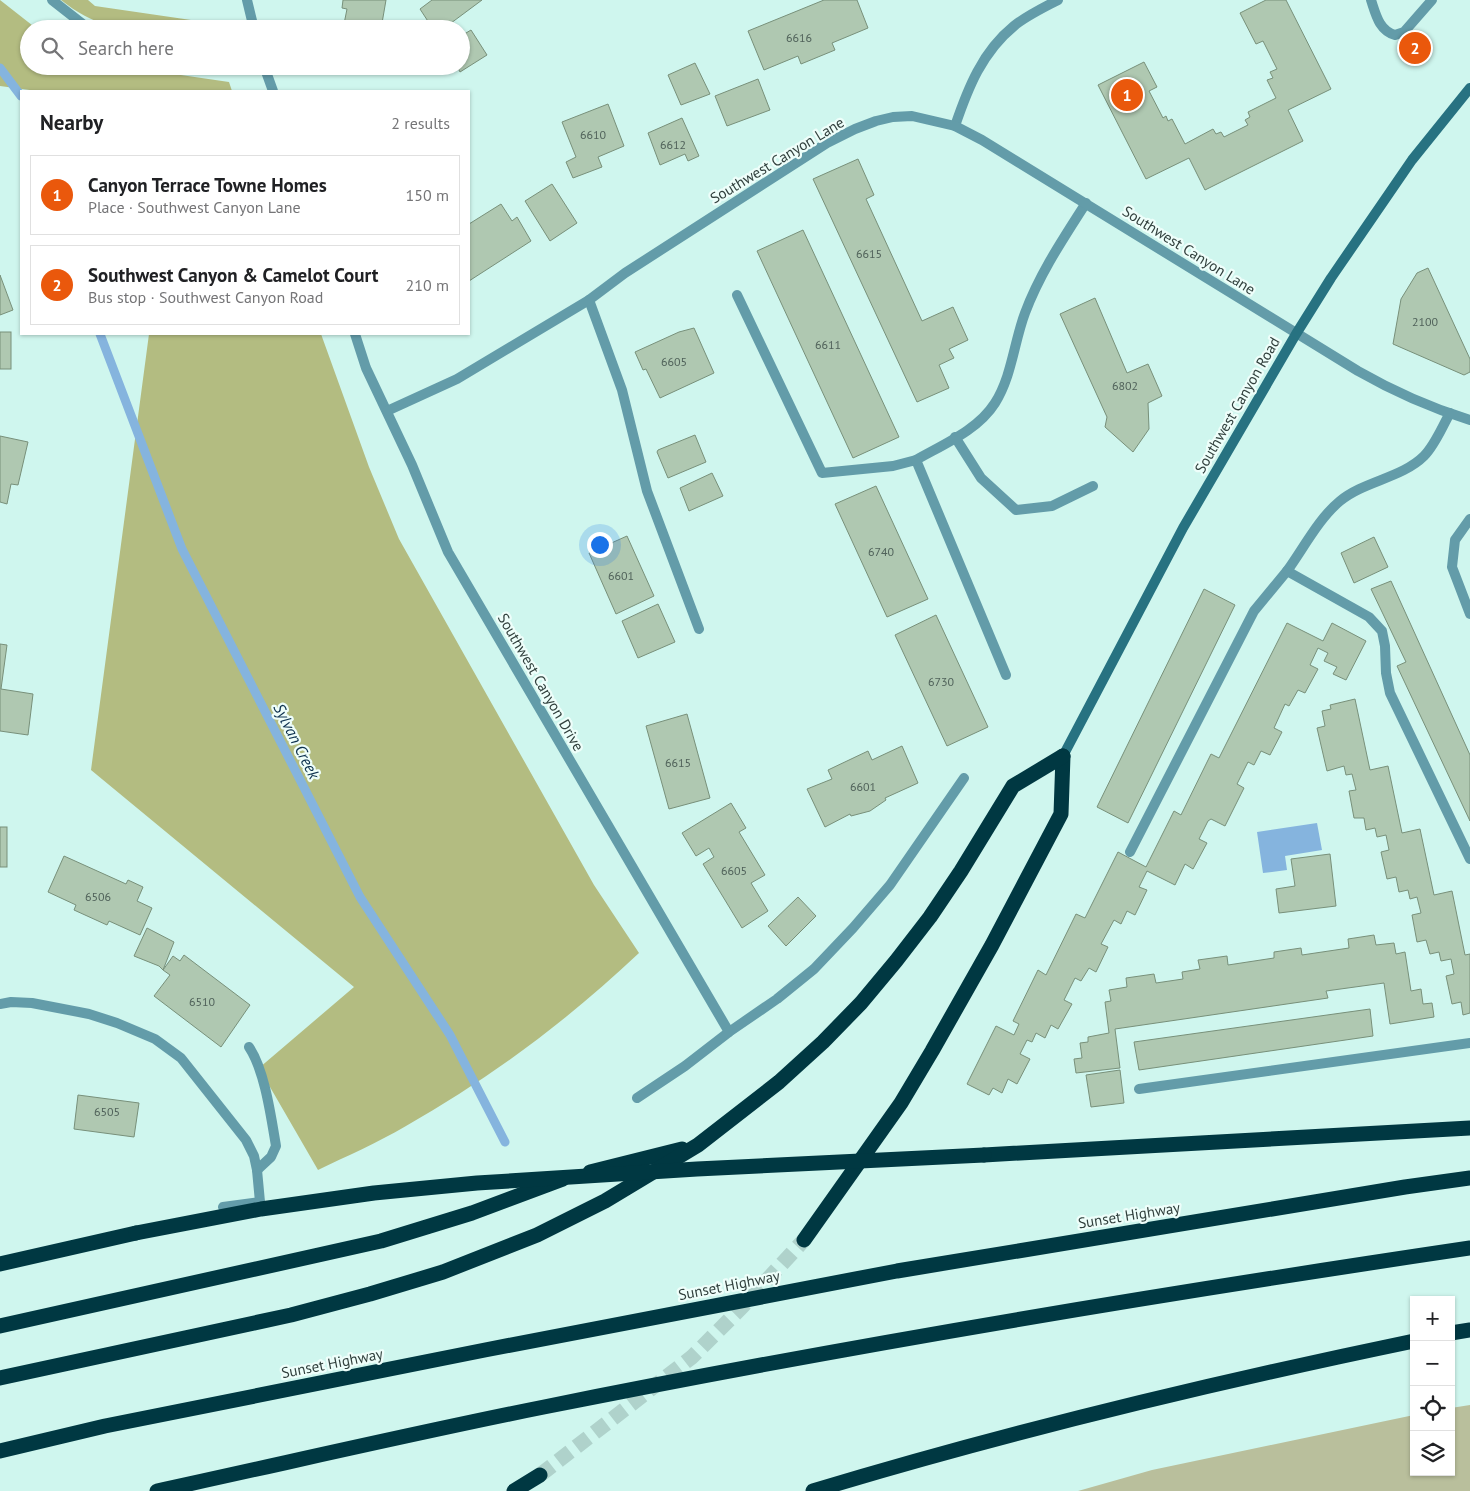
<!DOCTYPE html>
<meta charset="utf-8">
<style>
:root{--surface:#fff;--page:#f6f6f6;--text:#202124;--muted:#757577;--line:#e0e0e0;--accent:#ea580c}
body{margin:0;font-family:"PT Sans",sans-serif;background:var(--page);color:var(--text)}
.controls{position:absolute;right:15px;bottom:15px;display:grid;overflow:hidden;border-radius:0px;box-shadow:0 1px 4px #0004}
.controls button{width:45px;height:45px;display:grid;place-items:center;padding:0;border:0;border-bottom:1px solid var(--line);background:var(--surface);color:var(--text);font:25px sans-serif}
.you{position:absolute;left:599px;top:544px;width:18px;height:18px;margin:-12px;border:4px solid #fff;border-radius:50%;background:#1a73e8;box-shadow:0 0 0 8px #1a73e833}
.badge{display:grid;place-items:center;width:32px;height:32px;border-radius:50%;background:var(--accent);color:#fff;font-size:16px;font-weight:700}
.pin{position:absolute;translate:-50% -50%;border:2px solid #fff;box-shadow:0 1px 5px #0006}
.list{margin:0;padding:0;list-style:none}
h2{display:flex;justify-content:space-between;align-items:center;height:65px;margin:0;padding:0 20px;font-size:21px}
h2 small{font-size:16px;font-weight:400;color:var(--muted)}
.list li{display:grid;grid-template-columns:32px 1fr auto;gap:15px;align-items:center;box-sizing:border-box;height:80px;margin:0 10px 10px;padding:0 10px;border:1px solid var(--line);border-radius:0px}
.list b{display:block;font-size:19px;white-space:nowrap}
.list p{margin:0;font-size:16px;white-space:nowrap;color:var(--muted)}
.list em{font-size:16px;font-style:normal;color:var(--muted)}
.icon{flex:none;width:28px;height:28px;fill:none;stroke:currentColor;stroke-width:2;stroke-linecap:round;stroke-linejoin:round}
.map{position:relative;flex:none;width:1470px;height:1491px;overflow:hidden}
.search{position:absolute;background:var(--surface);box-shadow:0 1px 4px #0004;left:20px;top:20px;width:450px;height:55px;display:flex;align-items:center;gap:12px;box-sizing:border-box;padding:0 18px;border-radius:28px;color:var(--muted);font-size:19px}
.panel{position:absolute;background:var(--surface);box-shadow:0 1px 4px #0004;left:20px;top:90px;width:450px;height:245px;border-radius:0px}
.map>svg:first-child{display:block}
.green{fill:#b9bf9c}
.forest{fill:#b3bc81}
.water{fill:#85b4de}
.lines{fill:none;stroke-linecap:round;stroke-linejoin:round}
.stream{stroke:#85b4de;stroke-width:9}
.building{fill:#afc8b1;stroke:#78907a}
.highway-tunnel{stroke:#afd2cb;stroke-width:15;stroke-dasharray:15 8;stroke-linecap:butt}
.lane{stroke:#639ca9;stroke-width:10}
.street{stroke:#639ca9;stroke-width:10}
.secondary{stroke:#277281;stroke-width:10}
.highway{stroke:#003842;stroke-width:15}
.highway-bridge{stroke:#003842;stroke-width:15}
.labels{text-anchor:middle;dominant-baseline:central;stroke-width:4.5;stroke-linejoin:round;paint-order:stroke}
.number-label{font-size:12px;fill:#50625a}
.street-label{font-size:15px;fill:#31403d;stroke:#eefefa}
.water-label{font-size:16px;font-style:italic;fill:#0d314e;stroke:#eefefa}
</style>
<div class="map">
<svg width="1470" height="1491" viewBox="0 0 1470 1491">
<rect width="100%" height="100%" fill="#cff6ee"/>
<!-- green -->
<path class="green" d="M1470,1405V1491H1078L1152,1470L1414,1415V1472H1451V1408Z"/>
<!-- forest -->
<g class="forest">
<path d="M0,0L37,29H29V66H119L229,82L232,91H37L0,86Z"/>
<path d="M61,0H88L95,6L191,20L190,29C137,29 106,36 61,0Z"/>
<path d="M149,334H321L369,467L399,539L594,885L639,953C568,1020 491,1078 406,1126C377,1143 347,1156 318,1170L259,1068L354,987L91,770Z"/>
</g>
<!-- water -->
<path class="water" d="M1317,823L1322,850L1285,856L1287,870L1263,873L1257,832Z"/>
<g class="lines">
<!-- stream -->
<g class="stream">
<path d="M0,68L21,96"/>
<path d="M100,334L182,549L360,897L450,1035L505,1142"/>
</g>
</g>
<!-- building -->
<g class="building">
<path d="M343,0H386L381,29H343L347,9L342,8Z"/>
<path d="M432,0H482L443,29H433L420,9Z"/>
<path d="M824,0H857L868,28L832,43L835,50L801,64L798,56L764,70L748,31Z"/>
<path d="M1266,0H1286L1331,89L1288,110L1303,141L1205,190L1189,158L1146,179L1098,85L1144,62L1157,87L1149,91L1163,118L1166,116L1168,121L1172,119L1185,144L1213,129L1216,134L1221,132L1224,137L1248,125L1245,120L1250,117L1248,112L1276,98L1267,80L1273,78L1270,72L1277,69L1263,41L1256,44L1240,13Z"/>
<path d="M471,30L487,55L460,72L457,66H461V36Z"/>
<path d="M695,63L710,94L681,105L668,75Z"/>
<path d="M758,79L770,110L727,126L715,96Z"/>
<path d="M608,104L624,146L598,157L602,167L573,178L566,162L576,157L562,122Z"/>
<path d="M682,118L699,156L688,161L685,154L660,165L648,133Z"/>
<path d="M858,159L874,195L866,199L922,321L953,307L968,340L949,349L954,358L939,365L949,388L917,402L813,179Z"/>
<path d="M552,184L577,223L550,241L525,201Z"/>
<path d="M501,204L512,221L517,217L531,241L469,281V224Z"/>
<path d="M803,230L899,437L853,458L757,251Z"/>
<path d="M1428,268L1470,359V372L1464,375L1393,344L1401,299L1417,273Z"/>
<path d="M0,275L13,310L0,315Z"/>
<path d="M1095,298L1127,373L1148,364L1162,396L1148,403L1149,429L1133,452L1105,427L1107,417L1060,314Z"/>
<path d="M694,328L714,373L660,398L646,369L643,370L635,352L679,332Z"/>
<rect x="0" y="332" width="11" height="37"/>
<path d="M695,435L706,462L668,478L657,452L658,450Z"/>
<path d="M0,436L28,442L18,485L11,484L7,504L0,502Z"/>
<path d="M712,473L723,496L689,511L680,488Z"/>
<path d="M876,486L928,599L887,617L835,504Z"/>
<path d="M627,536L654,596L616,614L589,553Z"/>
<path d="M1374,537L1388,567L1354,583L1341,553Z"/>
<path d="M1391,581L1470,755V821L1397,666L1406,662L1371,589Z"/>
<path d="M1204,589L1235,605L1128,823L1097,807Z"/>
<path d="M658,604L675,642L638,658L622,621Z"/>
<path d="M936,615L988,727L947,746L895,635Z"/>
<path d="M1287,623L1323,641L1332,623L1366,641L1346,680L1333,674L1337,667L1324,661L1328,653L1318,648L1310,665L1318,669L1305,693L1298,690L1289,706L1285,704L1274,728L1282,732L1270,755L1261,751L1254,765L1248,762L1237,784L1244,788L1225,826L1211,819L1208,821L1199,839L1207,843L1193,869L1185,864L1175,885L1147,871L1139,887L1147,890L1135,915L1127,911L1121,924L1114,920L1101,944L1108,947L1096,972L1089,968L1081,981L1075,978L1064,1000L1072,1004L1058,1029L1051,1025L1045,1038L1036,1033L1032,1042L1027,1040L1020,1054L1030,1059L1017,1084L1008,1079L1002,1093L993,1088L989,1095L967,1084L996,1026L1014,1035L1019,1024L1013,1021L1038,970L1046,975L1076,914L1085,918L1118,852L1146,867L1174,811L1181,815L1211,754L1219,758Z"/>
<path d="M0,644L7,645L1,689L33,694L28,735L0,731Z"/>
<path d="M1355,699L1370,770L1388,766L1402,833L1420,829L1434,895L1452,891L1465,955L1470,954V1013L1463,1015L1461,1002L1452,1004L1446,976L1454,974L1451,959L1441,961L1439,952L1430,954L1426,940L1417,942L1412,915L1421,913L1417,897L1410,899L1408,890L1399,892L1396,877L1387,879L1381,852L1389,850L1386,835L1377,837L1375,828L1366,830L1364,818H1354L1349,791L1356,790L1352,774L1346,775L1344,766L1327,771L1317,728L1325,726L1322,711L1331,709L1330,705Z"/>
<path d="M687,714L710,798L669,809L646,726Z"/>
<path d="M902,746L918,783L885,798L886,800L870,811L851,816L850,814L825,827L807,789L832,779L828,770L868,751L872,760Z"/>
<path d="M731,803L746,828L739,832L765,875L751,883L768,911L742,928L703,864L714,857L709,848L696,856L682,833Z"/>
<rect x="0" y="827" width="7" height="40"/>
<path d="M1330,854L1336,906L1279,913L1276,889L1295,886L1291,859Z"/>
<path d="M64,856L126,884L128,880L143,887L137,901L152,908L140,935L109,921L107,925L74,910L76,905L48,892Z"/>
<path d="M798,897L816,916L786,946L768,926Z"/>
<path d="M147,928L174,942L163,970L159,966L134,956Z"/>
<path d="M1374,935L1376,945L1394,943L1396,954L1405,952L1411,991L1421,989L1423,1004L1432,1003L1434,1017L1390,1024L1384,983L1326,991L1328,998L1115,1029L1120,1068L1076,1073L1074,1059L1082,1058L1080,1043L1088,1042V1037L1109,1033L1105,1002L1111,1001L1109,990L1127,987L1126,978L1154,974L1156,983L1183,979L1182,972L1200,969L1198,960L1227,956L1228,965L1274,958V952L1301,948L1302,955L1349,948L1348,939Z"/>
<path d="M184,955L250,1005L221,1047L154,996L170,975L163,970L173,956L180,961Z"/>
<path d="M1370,1009L1373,1036L1139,1070L1134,1042Z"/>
<path d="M1120,1070L1124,1103L1091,1107L1086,1075Z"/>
<path d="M78,1095L139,1103L134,1137L74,1129Z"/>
</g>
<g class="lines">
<!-- highway-tunnel -->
<path class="highway-tunnel" d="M540,1475L692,1357L742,1307L804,1240"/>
<!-- lane -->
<g class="lane">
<path d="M1371,0C1376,15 1379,30 1395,35L1404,32L1432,0"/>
<path d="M737,295L822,473L893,466L916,460"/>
<path d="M589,300L622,390L647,491L699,629"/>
<path d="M1450,413C1442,427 1435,445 1424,456C1402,478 1364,481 1340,501C1319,518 1303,549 1287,571L1369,617L1382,631L1385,646L1386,673L1390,693L1470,859"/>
<path d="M955,437L981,478L1016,510L1052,506L1093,486"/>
<path d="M1470,519L1455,540L1452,567L1470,614"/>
<path d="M1006,675L916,460C944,444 978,430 995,403C1012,376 1014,342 1025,313C1040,273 1063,239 1086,203"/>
<path d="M1130,852L1254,611L1287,571"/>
<path d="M249,1047C265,1071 271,1117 276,1146L271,1157L257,1170"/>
<path d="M1139,1089L1470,1043"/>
</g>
<!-- street -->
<g class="street">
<path d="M52,0L89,29"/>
<path d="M247,0L254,29"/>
<path d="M264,66L273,91"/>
<path d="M955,126C968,88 982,52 1014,26C1026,16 1043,8 1058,0"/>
<path d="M355,334L366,368L412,465L448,552L729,1032"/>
<path d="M387,411L457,379L589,300L625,273L827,143L855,129L876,121L893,117L912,116L955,126L982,140L1358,371C1393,391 1431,408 1470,420"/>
<path d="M0,1004L11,1002L32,1003L89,1014L117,1023L155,1039L181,1058L246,1140L254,1156L257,1170L260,1202L223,1207"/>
<path d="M637,1098L685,1066L729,1032L777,999L814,969L853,928L890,885L964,778"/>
</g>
<!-- secondary -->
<path class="secondary" d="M1063,756L1183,528L1296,334L1331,278L1412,160L1470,88"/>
<!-- highway -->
<g class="highway">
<path d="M984,1155L1470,1128"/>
<path d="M590,1172L682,1149"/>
<path d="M804,1240L901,1103L932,1051L992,945L1061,814L1063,756"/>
<path d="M0,1264L136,1233"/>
<path d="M0,1326L381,1241L472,1213L563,1179"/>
<path d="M1451,1333L1470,1330"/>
<path d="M0,1378L291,1315L370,1294L443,1272L537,1235L605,1201L698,1145L779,1082L823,1042L861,1003L896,961L930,917L961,871L1013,786L1063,756"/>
<path d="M0,1451L105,1426L485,1350L897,1271L1405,1187L1470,1178"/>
<path d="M157,1491C286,1463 414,1433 544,1407C851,1345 1160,1294 1470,1248"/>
<path d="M514,1491L540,1475"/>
<path d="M813,1491C1011,1431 1212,1383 1414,1341"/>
</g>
<!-- highway-bridge -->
<path class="highway-bridge" d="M136,1233L261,1209L374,1193L477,1183L697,1169L984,1155"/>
</g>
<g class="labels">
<!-- number labels -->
<g class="number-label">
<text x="799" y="37">6616</text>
<text x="593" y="134">6610</text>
<text x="673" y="144">6612</text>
<text x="869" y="253">6615</text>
<text x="1425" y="321">2100</text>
<text x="828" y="344">6611</text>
<text x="674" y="361">6605</text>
<text x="1125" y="385">6802</text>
<text x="881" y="551">6740</text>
<text x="621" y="575">6601</text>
<text x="941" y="681">6730</text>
<text x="678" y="762">6615</text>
<text x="863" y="786">6601</text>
<text x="734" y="870">6605</text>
<text x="98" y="896">6506</text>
<text x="202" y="1001">6510</text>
<text x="107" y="1111">6505</text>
</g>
<!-- street labels -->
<g class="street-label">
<text transform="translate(777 160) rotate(-31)">Southwest Canyon Lane</text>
<text transform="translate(1189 250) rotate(32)">Southwest Canyon Lane</text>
<text transform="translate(1237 405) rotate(-60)">Southwest Canyon Road</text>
<text transform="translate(541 682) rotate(60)">Southwest Canyon Drive</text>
<text transform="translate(1129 1215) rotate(-9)">Sunset Highway</text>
<text transform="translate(729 1285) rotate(-11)">Sunset Highway</text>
<text transform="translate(332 1363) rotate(-11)">Sunset Highway</text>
</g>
<!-- water labels -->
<g class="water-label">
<text transform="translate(297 741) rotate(63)">Sylvan Creek</text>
</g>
</g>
</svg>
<div class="controls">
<button>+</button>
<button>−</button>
<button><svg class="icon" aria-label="locate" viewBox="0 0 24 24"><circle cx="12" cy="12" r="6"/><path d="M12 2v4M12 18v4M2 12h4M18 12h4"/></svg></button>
<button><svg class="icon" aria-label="layers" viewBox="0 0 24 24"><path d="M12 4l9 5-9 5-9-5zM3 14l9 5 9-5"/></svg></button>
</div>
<div class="you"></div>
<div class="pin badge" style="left:1127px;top:95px">1</div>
<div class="pin badge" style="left:1415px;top:48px">2</div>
<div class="search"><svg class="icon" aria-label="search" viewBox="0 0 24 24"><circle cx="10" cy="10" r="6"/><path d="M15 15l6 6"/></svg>Search here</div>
<section class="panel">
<h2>Nearby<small>2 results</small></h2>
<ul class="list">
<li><span class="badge">1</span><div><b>Canyon Terrace Towne Homes</b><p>Place · Southwest Canyon Lane</p></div><em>150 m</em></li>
<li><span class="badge">2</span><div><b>Southwest Canyon &amp; Camelot Court</b><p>Bus stop · Southwest Canyon Road</p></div><em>210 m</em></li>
</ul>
</section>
</div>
